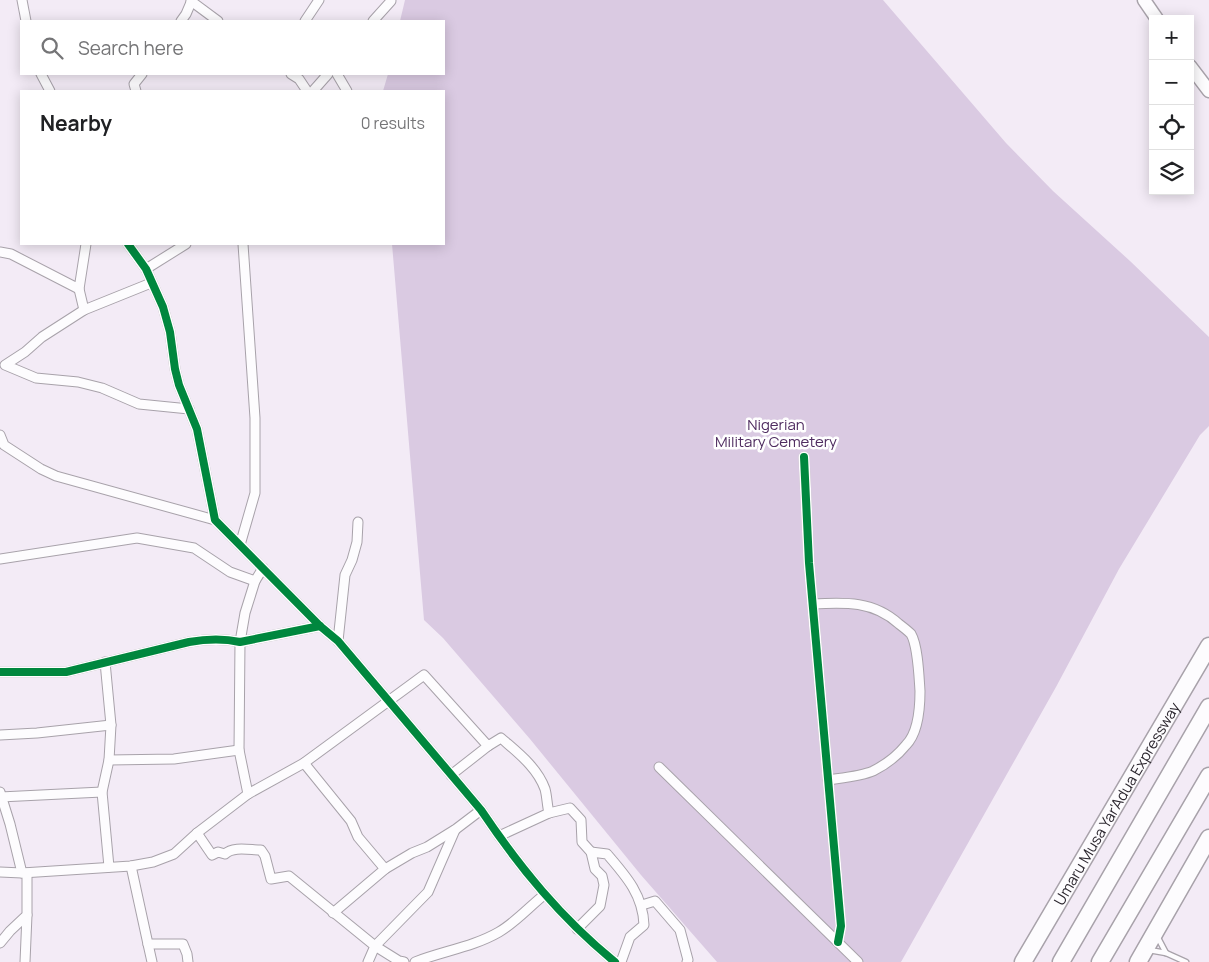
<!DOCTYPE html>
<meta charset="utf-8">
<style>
:root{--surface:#fff;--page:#f6f6f6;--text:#202124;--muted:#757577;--line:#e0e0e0}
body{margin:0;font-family:Manrope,sans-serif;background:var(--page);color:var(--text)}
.controls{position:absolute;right:15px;top:15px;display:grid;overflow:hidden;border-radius:0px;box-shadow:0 2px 12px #0003}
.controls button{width:45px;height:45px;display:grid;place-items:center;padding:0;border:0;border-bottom:1px solid var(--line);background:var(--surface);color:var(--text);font:25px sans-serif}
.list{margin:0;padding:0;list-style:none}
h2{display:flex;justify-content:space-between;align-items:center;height:65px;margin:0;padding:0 20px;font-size:21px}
h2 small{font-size:16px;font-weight:400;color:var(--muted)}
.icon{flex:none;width:28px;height:28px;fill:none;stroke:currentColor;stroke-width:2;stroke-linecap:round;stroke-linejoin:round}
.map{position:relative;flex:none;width:1209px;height:962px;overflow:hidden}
.search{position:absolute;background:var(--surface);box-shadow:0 2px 12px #0003;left:20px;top:20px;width:425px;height:55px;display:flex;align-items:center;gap:12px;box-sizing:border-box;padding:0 18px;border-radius:0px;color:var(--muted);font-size:19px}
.panel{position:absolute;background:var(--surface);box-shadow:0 2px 12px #0003;left:20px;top:90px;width:425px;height:155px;border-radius:0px}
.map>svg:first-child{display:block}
.green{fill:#dacae2}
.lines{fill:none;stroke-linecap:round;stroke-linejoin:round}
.lane-casing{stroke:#a8a2aa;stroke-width:7}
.street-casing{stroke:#a8a2aa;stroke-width:11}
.secondary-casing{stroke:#a8a2aa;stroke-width:15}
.highway-casing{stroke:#a8a2aa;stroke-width:19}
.lane{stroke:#fdfcfe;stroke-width:4.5}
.street{stroke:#fdfcfe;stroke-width:9}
.secondary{stroke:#fdfcfe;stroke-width:12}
.highway{stroke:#fdfcfe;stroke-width:16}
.cycleway-casing{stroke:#fff;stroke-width:11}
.cycleway{stroke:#00873e;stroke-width:8}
.labels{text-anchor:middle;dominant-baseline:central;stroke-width:5;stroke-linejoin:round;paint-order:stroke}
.park-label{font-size:15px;fill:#4f2c60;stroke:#fff}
.street-label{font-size:15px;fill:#2d2830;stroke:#fff}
</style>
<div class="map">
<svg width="1209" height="962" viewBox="0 0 1209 962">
<rect width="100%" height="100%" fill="#f3ebf6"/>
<!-- green -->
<path class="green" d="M405,0H883L1006,143L1053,191L1130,261L1209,337V426L1200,435L1119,569L1056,687L901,962H717L641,875L530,739L443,638L424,620L392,244H444V91H383L388,74H444V21H400Z"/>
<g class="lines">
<!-- lane casing -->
<g class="lane-casing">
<g id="lane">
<path d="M1157,936L1166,953"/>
<path d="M1149,950L1166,953L1186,962"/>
</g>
</g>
<!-- street casing -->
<g class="street-casing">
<g id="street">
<path d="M22,0L26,21"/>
<path d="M191,1L218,21"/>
<path d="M181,21L186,14L192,0"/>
<path d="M305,21L319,0"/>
<path d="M373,21L391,1"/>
<path d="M41,74L50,91"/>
<path d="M291,74L299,79L307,91"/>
<path d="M337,74L347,91"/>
<path d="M136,91L134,84L142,74"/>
<path d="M313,91L328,74"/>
<path d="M128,244L146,269L163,307L170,332L175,369L179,385L197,429L215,520L320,626L338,641L481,810C520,868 561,918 615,962"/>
<path d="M0,252L11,254L79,289L86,244"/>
<path d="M146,269L186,244"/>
<path d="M151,283L84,310L42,337L25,352L5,365L36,378L78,382L102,388L139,404L189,409"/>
<path d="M79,289L84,310"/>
<path d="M0,435L4,445L41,469L56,476L215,520"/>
<path d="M804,457L809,563L841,926L838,942"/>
<path d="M240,545L255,493V418L243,244"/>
<path d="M0,559L137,538L194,548L230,572L255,581L263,568"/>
<path d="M813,604C845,602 874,601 899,624C903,627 908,631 911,634C918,646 919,677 920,691C920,707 918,733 906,745C898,755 885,765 873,771C862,776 841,778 828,780"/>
<path d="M338,641L345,575L352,560L357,542L358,522"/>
<path d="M105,662L111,725L109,760L102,792L109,867"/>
<path d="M0,672H66L189,642C206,639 222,638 240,642L320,626"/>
<path d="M0,735L37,733L111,725"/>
<path d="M109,760L174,759L239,750"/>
<path d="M304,763L351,821L358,837L385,869"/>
<path d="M659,767L858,962"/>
<path d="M451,775L488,746"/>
<path d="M0,792L10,824L22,873"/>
<path d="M248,794L239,750L240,642L245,613L255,581"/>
<path d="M0,797L102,792"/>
<path d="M549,813L570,808L581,820L582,842L591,852L595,869L602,876L604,885L600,906L577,929"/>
<path d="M197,833L212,855L218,852L225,854C233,846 250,850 261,850L265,856L271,879L289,876L375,946L368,962"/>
<path d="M591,852L607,854C626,876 643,895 644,925L630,937L621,962"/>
<path d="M131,866L148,944H183L187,954L188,962"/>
<path d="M0,872L22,873L131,866L153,862L174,854L197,833L248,794L304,763L424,675L488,746L501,738C518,753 537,767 545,789C547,796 547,805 549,813L499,836"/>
<path d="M642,905L655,901L680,930L688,960L687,962"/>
<path d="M333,913L385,869L412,853L427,847L456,829L481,810"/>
<path d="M0,943L10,931L27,915V873"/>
<path d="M148,944L152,962"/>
<path d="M25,962L27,915"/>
<path d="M404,962L399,961L375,946L428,892L455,830"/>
<path d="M415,962C443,951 473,947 499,932C516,922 529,907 544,895"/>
</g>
</g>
<!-- secondary casing -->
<g class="secondary-casing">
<g id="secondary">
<path d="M1144,0L1157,19"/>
<path d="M1190,66L1209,91"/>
</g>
</g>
<!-- highway casing -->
<g class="highway-casing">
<g id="highway">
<path id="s1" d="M1023,962L1209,646"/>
<path d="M1061,962L1209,707"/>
<path d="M1100,962L1209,776"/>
<path d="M1138,962L1209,838"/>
</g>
</g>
<!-- lane -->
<use href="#lane" class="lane"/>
<!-- street -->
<use href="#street" class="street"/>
<!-- secondary -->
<use href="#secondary" class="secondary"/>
<!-- highway -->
<use href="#highway" class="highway"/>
<!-- cycleway casing -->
<g class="cycleway-casing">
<g id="cycleway">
<path d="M128,244L146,269L163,307L170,332L175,369L179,385L197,429L215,520L320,626L338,641L481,810C520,868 561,918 615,962"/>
<path d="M804,457L809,563L841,926L838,942"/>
<path d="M0,672H66L189,642C206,639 222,638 240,642L320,626"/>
</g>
</g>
<!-- cycleway -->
<use href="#cycleway" class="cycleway"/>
</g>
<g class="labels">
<!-- park labels -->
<g class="park-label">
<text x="776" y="424">Nigerian<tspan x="776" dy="17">Military Cemetery</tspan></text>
</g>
<!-- street labels -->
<g class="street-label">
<text stroke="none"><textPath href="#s1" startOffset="184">Umaru Musa Yar'Adua Expressway</textPath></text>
</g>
</g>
</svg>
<div class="controls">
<button>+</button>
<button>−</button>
<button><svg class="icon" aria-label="locate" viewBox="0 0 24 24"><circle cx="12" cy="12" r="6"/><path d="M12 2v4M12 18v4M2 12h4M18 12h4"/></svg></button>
<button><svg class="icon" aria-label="layers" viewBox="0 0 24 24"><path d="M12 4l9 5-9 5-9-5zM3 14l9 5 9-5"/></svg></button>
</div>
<div class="search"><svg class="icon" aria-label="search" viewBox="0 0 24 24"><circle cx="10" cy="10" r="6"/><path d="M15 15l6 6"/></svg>Search here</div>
<section class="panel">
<h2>Nearby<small>0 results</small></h2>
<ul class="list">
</ul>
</section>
</div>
